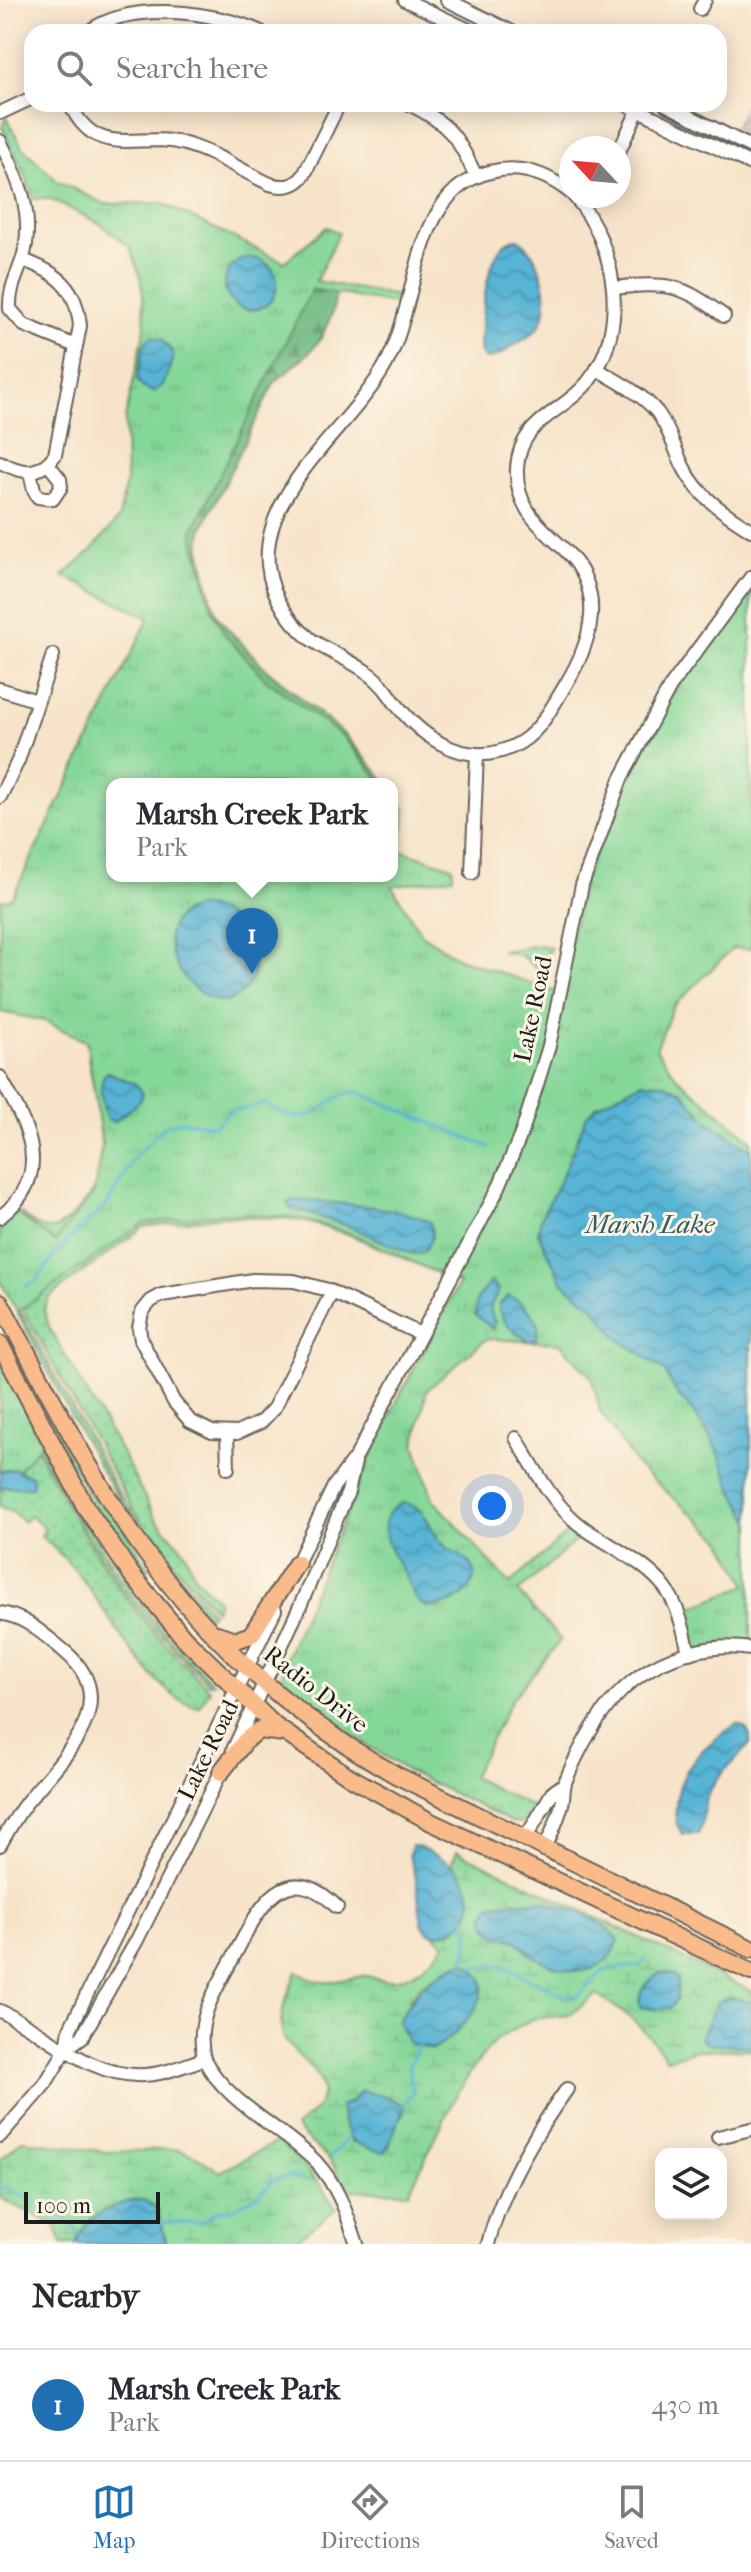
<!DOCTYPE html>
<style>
:root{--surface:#fff;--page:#f7f7f7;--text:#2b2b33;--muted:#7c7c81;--line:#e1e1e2;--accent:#1f6fb2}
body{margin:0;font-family:"IM FELL French Canon",serif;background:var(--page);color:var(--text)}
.controls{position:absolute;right:24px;bottom:24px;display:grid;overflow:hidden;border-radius:16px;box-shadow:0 4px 20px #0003}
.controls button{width:72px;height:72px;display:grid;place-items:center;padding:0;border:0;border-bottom:2px solid var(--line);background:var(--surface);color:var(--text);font:40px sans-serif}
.compass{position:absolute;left:559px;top:136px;width:72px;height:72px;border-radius:50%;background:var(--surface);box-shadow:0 4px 20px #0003;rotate:296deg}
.scale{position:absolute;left:24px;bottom:20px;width:136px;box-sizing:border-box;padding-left:8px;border:4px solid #1c1c1c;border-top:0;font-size:22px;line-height:28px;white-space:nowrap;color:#1c1c1c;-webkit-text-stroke:6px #fcf5e5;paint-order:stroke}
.you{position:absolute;left:492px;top:1506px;width:28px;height:28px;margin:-20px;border:6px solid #fff;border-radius:50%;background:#1a73e8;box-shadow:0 0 0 12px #1a73e833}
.badge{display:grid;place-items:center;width:52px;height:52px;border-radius:50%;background:var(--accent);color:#fff;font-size:26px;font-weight:700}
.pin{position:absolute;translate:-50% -66px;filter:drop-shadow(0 2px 4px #0008)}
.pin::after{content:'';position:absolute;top:42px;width:28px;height:24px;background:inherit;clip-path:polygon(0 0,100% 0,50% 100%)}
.popup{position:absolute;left:106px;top:778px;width:292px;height:104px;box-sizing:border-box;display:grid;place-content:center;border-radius:16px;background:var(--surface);filter:drop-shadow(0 2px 6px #0005);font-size:26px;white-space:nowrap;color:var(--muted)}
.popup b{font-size:30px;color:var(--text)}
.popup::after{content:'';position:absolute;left:50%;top:100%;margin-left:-16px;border:16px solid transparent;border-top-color:var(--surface)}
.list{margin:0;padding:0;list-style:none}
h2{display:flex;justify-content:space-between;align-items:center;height:104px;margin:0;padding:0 32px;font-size:34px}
h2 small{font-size:26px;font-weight:400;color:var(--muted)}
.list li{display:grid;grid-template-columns:52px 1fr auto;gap:24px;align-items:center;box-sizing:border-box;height:112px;padding:0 32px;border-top:2px solid var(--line)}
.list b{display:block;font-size:30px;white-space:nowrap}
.list p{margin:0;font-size:26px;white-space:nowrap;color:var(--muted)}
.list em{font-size:26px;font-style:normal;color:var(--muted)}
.icon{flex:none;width:44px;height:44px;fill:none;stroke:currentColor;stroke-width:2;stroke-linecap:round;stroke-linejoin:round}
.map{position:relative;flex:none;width:751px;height:2244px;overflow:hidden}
.search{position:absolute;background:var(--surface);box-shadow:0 4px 20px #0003;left:24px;right:24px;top:24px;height:88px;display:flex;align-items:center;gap:20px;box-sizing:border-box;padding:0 28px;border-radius:24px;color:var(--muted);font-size:30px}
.sheet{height:216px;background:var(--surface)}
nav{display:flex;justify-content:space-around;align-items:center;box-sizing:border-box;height:112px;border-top:2px solid var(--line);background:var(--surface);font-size:22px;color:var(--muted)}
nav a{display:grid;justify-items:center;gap:4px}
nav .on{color:var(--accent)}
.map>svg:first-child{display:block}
.industrial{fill:url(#industrial-furrows)}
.grass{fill:url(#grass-dots);stroke:#507a5a;stroke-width:2}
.forest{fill:url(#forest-firs);stroke:#446a4e;stroke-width:2}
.wetland{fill:url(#wetland-marsh);stroke:#507a5a;stroke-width:2;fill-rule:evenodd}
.park{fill:url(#park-tufts);stroke:#507a5a;stroke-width:2}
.water{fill:url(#water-waves);stroke:#3a6878;stroke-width:2}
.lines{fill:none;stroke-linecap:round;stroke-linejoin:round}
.stream{stroke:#57b4d5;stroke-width:3}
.minor-casing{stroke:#696259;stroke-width:16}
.major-casing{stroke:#696259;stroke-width:20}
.minor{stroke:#fff;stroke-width:12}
.major{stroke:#fabb8b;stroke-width:16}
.labels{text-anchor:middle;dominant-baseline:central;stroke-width:6;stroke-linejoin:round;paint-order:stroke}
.street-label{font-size:24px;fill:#1c1c1c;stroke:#fcf5e5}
.water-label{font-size:26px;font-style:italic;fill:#345966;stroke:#fcf5e5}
</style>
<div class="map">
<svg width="751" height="2244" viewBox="0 0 751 2244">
<defs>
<pattern id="industrial-furrows" width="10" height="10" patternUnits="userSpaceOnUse" patternTransform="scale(2)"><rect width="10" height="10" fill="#d1bfbe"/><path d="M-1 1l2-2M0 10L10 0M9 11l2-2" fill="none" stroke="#b3a4a3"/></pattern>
<pattern id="grass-dots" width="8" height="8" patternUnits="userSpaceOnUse" patternTransform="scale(2)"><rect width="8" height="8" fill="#85d798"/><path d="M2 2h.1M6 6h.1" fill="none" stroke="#72b882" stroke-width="1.8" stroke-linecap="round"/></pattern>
<pattern id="forest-firs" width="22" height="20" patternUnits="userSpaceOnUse" patternTransform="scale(2)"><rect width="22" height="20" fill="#6cb880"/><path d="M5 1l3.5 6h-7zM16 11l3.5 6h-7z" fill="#589568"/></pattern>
<pattern id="wetland-marsh" width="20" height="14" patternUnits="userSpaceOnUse" patternTransform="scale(2)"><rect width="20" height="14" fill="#85d798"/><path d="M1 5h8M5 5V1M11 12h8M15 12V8" fill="none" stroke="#72b882"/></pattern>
<pattern id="park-tufts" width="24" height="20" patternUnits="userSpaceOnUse" patternTransform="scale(2)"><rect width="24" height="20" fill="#85d798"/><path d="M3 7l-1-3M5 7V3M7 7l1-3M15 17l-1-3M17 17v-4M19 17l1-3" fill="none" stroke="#72b882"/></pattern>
<pattern id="water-waves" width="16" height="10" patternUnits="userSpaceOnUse" patternTransform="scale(2)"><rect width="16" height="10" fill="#57b4d5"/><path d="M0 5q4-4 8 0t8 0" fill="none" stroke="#4792ac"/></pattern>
</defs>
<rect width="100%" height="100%" fill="#fcf5e5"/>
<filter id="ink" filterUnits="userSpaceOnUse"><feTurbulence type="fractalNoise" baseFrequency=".0125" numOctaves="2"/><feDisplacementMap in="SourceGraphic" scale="16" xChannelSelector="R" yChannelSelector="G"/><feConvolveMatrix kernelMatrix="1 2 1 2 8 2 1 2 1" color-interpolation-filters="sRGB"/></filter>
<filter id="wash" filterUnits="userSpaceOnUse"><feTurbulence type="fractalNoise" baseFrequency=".006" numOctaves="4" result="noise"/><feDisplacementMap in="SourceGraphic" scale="32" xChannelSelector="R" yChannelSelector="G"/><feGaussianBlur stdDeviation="1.8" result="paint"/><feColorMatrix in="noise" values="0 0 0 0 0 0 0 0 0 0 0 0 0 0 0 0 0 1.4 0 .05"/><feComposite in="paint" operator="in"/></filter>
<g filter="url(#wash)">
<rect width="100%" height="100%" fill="#f7e3c9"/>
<!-- industrial -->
<path class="industrial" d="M751,91V140L750,141L731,132Z"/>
<!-- grass -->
<g class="grass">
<path d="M539,945L550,947L545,975L520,955L501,951Z"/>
<path d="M88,1057L142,1218L237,1207L449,1243L433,1271L348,1234L306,1222L288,1219L225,1216L144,1227L48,1298L44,1310L50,1329L125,1459L156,1519L184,1550L195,1577L218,1600L215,1610L158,1546L132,1508L0,1267V1224L17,1210C40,1228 50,1240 73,1215C80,1208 89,1200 93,1191C111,1154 94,1095 88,1057Z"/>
<path d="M0,1274L116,1489L155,1547L212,1613L208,1617C182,1586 156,1555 133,1521C82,1445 44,1360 0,1280Z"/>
<path d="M0,1361C41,1441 80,1524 135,1596C158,1628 186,1656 213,1683H208C182,1657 156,1631 133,1602C78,1529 35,1445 0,1361Z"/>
<path d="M27,1373L149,1568L147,1570L113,1537L104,1524L23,1375Z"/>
<path d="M0,1377C41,1456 80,1539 135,1609C158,1638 184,1664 210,1690L199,1707C155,1702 105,1607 79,1575C67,1560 55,1549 41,1536L45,1528L30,1516L24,1522L12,1512L0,1508Z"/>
</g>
<!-- forest -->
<path class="forest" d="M313,287L337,290L332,314L321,338L311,351L274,383L202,529L200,549L211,597L217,615L227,628L265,668L346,736L388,784H254L181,587L223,372Z"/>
<!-- wetland -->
<g class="wetland">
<path d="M457,1851L751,1991V2050H697L667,2059C644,2027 629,2015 596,1994L570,2015L532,2019L496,2040L475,2065L454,2099L409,2192L348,2190L330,2160L295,2128C301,2121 313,2114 318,2106C338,2074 286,2055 282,2032C278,2013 290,1989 297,1971C328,1990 331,1980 363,1976C371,1975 379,1980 387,1980C409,1981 432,1962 444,1945L434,1934C479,1926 481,1892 451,1864ZM454,1965L480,1997C462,2033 454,2031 418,2046L408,2043C397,2023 405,2001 421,1986C430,1978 444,1973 454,1965ZM357,2097L404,2113L394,2128L389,2147L352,2142C343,2125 342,2111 357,2097Z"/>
<path d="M22,2140L108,2152L178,2149L198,2157L220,2172L278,2141C302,2162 320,2182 336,2209L290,2244H62L55,2225L0,2198V2160Z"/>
</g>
<!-- park -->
<g class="park">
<path d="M7,117L22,147L57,181L105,204L162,203L284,262L327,227L339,233L316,281L403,297L400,305L312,289L192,531L212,610L226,636L265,679L344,738L383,784H112V876H392V794L406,810L400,850L453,867V877L392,886L421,934L458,958L559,993L582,885L638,745L751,577V949L733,948L673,1007L656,1049L676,1076L751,1140V1649L689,1653L679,1612L747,1585L723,1541L637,1466L600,1411L592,1378L560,1343L486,1339L427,1390L415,1444L433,1499L510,1584L574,1527L583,1534L518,1592L561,1640L512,1699L472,1777L536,1809C530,1820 523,1825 511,1822L407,1771L341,1728L287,1687L282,1676L284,1663L364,1471L400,1395L459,1283L349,1233L292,1217L225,1213L144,1223L17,1312L0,1280V1224L15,1212L55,1242L94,1192L102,1145L87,1042L45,1021L0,1012V901L12,898L149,618L63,576L90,552L119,518L126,481L125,420L145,327L142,282L130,247L99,223L50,199H33L25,174L2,127Z"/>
<path d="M0,1361L42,1443L0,1491Z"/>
</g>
<!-- water -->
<g class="water">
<path d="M517,239C540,250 553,301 541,323C535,334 523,340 513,346C504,352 496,359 486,359L481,354L480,343C482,319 485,240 517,239Z"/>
<circle cx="251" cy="284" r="26"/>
<path d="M151,336L162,339L174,355L164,384L154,392L142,387L137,379L144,345Z"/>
<path d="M203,907C247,912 280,981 226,1002C178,1000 139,913 203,907Z"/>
<path d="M107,1072L136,1084L143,1094L140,1101L114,1122L106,1118C103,1104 96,1082 107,1072Z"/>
<path d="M642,1082L663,1083L682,1092L709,1122L751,1150V1522L732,1488L719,1454L705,1429L687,1404L678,1396L665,1371L618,1338L593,1306L563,1283L538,1233L541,1218L562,1176L587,1115L596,1106Z"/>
<path d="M292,1200C320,1201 413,1207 431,1224L432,1237L424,1252L416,1254L407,1252L348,1226L290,1208L287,1203Z"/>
<path d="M490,1281L499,1290C492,1302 487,1309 495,1321L493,1329L475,1315L477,1300Z"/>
<path d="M508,1296C524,1301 545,1322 536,1339L530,1341C517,1335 498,1321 499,1305Z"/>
<path d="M14,1469L31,1476L33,1481L32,1487H0V1471Z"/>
<path d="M403,1503C430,1508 427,1529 444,1545C451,1552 462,1555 469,1562C484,1577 467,1594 454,1601C415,1620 415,1593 402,1570C389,1549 370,1516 403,1503Z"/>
<path d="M737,1724C747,1727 751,1734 750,1744C734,1762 713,1778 705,1802C702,1813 704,1823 698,1834H683C675,1825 675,1816 676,1804C681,1765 705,1744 737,1724Z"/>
<path d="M412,1846H417C432,1854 455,1862 464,1878C489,1920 437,1950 422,1925L416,1878L409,1855Z"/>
<path d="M540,1901C566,1907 602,1917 619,1940C602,1982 565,1975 533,1956C526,1952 521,1942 513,1940C506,1937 502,1939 495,1936C485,1925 480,1915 492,1904Z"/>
<path d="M464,1962C471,1966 479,1972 482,1980C488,2005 451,2040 432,2050L408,2043L398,2021C412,1995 434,1971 464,1962Z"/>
<path d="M661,1972L673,1974L678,1979L677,1998L671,2007L659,2010L640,2007C637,1990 647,1980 661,1972Z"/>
<path d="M732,1997L751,2003V2047L708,2043L700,2038L717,2002Z"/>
<path d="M361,2091L383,2095L405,2106L385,2152C353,2147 344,2138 340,2106L351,2102Z"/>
<path d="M136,2200H144L158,2210L167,2244H76C83,2218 111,2204 136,2200Z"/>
</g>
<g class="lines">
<!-- stream -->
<g class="stream">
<path d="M25,1287L37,1280L58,1251L109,1202L133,1159L165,1126L182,1121L215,1126L230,1110L251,1108L265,1103C274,1108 282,1116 293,1117C319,1122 332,1091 357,1092L489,1147"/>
<path d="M464,1962L470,1932L465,1920"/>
<path d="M474,1968L501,1965L565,1996C590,1998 588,1977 607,1970C617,1966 629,1967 639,1966L645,1959"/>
<path d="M403,2105L413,2093L409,2066L418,2046"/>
<path d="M331,2156L349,2137"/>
<path d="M0,2186C29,2200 61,2207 79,2234"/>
<path d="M162,2223L202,2222L217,2211L232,2209L259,2195L274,2179L290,2176L305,2180"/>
</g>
</g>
</g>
<g filter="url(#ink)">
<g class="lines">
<!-- minor casing -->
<g class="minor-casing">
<g id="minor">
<path d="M405,0L473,32"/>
<path d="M447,0L512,32"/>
<path d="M700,9L705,0"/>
<path d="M88,32C130,0 214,11 261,32"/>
<path d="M70,104C97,163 141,130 185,144C214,152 242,171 270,184C284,188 295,187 304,175L339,104"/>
<path d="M409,104C449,123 459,138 476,177"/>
<path d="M626,104L751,164"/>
<path d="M665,104L751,147"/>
<path d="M0,113L32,98"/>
<path d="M0,141C19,179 36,217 22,261C16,278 9,290 10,309L24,325L76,346"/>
<path d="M619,151L641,104"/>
<path d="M571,193C550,176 527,166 500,170C410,182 421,301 386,364C351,428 261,489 268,565C271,597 293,630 321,646C347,661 371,669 389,694C415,733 462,770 512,747C539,735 551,709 566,684C592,641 607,591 565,550C540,526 515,508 517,468C520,419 562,414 588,382C630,330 617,244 574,196"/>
<path d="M613,288C667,282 680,283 724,316"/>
<path d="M597,369C618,382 641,393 657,412C670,429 674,449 684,468C699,497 724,513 751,530"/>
<path d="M0,462C23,474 38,477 55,455L80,326C76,286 58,273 23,260"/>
<path d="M30,472L34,490L38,497L53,499L61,487L60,479L48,464"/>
<path d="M0,689L37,701"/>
<path d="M0,797L18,761L53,655"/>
<path d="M472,873L477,754"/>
<path d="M0,1077C27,1125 56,1174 0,1217"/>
<path d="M332,1292L274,1408L261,1422L237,1433L212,1432L190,1421L174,1402L141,1340L139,1328L142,1312L151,1301L162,1295L253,1280L294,1281L328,1290L332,1292L420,1334"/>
<path d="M227,1434L228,1468"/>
<path d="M516,1438C533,1465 549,1498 573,1519C583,1529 596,1536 609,1544C664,1578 675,1588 689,1653"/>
<path d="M295,1568L334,1486L357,1455L498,1189L522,1132L549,1046L582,885L621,779L670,687L751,577"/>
<path d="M0,1613C26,1617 42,1633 63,1650C127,1702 62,1758 26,1803C16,1816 8,1831 0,1845"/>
<path d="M233,1750L301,1604L348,1492L355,1462"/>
<path d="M525,1839L552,1793L564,1784"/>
<path d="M544,1850C551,1835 558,1820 562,1804C564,1796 563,1787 566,1780C592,1718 627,1666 696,1651C714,1647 733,1646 751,1649"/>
<path d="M0,2011C47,2032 89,2078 144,2075C165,2074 185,2065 204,2059C227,2104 282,2127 316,2162C338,2186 347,2214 357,2244"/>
<path d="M67,2048L70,2029L275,1610"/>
<path d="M204,2059C194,2019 217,1988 235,1954C258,1910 284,1854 337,1907"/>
<path d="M0,2136L45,2084L67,2048L82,2037L137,1940L224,1766"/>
<path d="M718,2137L751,2129"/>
<path d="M488,2244C502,2188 534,2135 567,2089"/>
</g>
</g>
<!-- major casing -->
<g class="major-casing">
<g id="major">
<path d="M0,1302C44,1383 86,1469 140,1545C207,1640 295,1718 396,1775L751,1949"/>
<path d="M0,1344L85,1506L131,1574L184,1638L275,1726L350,1777L431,1822L751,1972"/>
<path d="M217,1634L236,1640L251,1635L297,1563"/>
<path d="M221,1772L246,1740L259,1730L284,1733"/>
</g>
</g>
<!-- minor -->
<use href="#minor" class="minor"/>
<!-- major -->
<use href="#major" class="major"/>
</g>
</g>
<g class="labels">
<!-- street labels -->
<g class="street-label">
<text transform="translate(533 1009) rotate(-78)">Lake Road</text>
<text transform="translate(316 1689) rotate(38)">Radio Drive</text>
<text transform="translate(208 1750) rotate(-64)">Lake Road</text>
</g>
<!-- water labels -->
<g class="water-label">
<text x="650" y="1224">Marsh Lake</text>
</g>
</g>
</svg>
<div class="controls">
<button><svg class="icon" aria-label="layers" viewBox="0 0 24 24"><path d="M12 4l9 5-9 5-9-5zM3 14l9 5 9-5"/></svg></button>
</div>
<svg class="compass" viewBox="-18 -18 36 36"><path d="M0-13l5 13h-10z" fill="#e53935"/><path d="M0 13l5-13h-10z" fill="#7c7c81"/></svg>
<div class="scale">100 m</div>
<div class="you"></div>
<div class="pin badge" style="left:252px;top:974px">1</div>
<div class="popup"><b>Marsh Creek Park</b>Park</div>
<div class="search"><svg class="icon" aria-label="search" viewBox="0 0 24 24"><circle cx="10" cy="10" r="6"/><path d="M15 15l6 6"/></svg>Search here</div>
</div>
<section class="sheet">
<h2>Nearby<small></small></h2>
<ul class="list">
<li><span class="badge">1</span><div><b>Marsh Creek Park</b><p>Park</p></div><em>430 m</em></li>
</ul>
</section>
<nav>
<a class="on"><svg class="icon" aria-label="map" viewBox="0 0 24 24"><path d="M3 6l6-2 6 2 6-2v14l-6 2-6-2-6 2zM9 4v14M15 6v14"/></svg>Map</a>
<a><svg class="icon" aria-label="directions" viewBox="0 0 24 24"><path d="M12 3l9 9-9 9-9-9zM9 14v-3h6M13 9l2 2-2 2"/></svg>Directions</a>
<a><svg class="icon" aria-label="saved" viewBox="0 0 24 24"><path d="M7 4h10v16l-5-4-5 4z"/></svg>Saved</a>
</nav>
